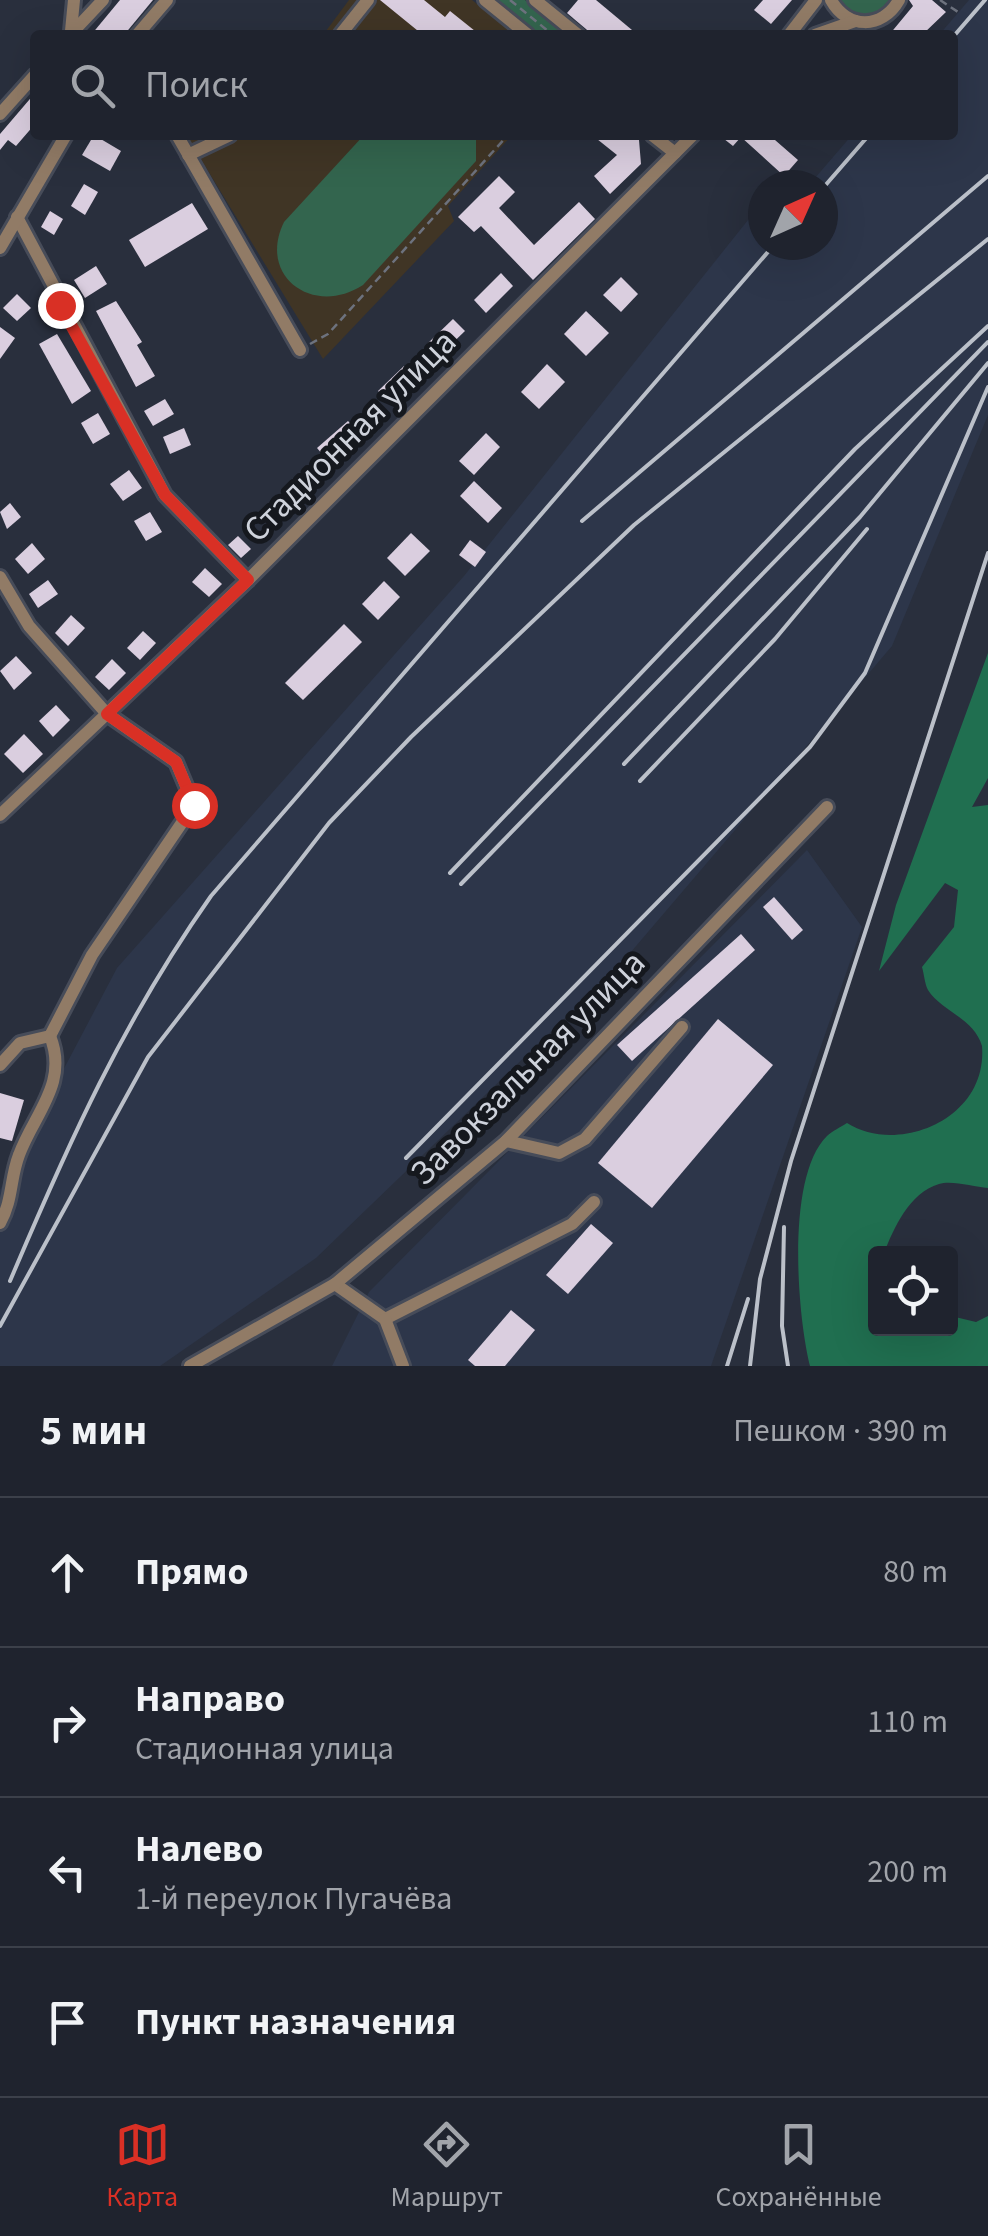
<!DOCTYPE html>
<html lang="ru">
<meta charset="utf-8">
<style>
:root{--surface:#1f232e;--page:#272b36;--text:#f1f3f6;--muted:#a1a4aa;--line:#3c404a;--accent:#d93025}
body{margin:0;font-family:"Source Sans 3",sans-serif;background:var(--page);color:var(--text)}
.controls{position:absolute;right:30px;bottom:30px;display:grid;overflow:hidden;border-radius:10px;box-shadow:0 10px 40px #0002}
.controls button{width:90px;height:90px;display:grid;place-items:center;padding:0;border:0;border-bottom:2px solid var(--line);background:var(--surface);color:var(--text);font:50px sans-serif}
.compass{position:absolute;left:748px;top:170px;width:90px;height:90px;border-radius:50%;background:var(--surface);box-shadow:0 10px 40px #0002;rotate:45deg}
.stop{position:absolute;width:30px;height:30px;margin:-22px;border:8px solid #d93025;border-radius:50%;background:#fff}
.stop.end{background:#d93025;border-color:#fff;box-shadow:0 2px 10px #0008}
.list{margin:0;padding:0;list-style:none}
h2{display:flex;justify-content:space-between;align-items:center;height:130px;margin:0;padding:0 40px;font-size:42px}
h2 small{font-size:32px;font-weight:400;color:var(--muted)}
.list li{display:grid;grid-template-columns:65px 1fr auto;gap:30px;align-items:center;box-sizing:border-box;height:150px;padding:0 40px;border-top:2px solid var(--line)}
.list b{display:block;font-size:38px;white-space:nowrap}
.list p{margin:0;font-size:32px;white-space:nowrap;color:var(--muted)}
.list em{font-size:32px;font-style:normal;color:var(--muted)}
.icon{flex:none;width:55px;height:55px;fill:none;stroke:currentColor;stroke-width:2;stroke-linecap:round;stroke-linejoin:round}
.map{position:relative;flex:none;width:988px;height:1366px;overflow:hidden}
.search{position:absolute;background:var(--surface);box-shadow:0 10px 40px #0002;left:30px;right:30px;top:30px;height:110px;display:flex;align-items:center;gap:25px;box-sizing:border-box;padding:0 35px;border-radius:10px;color:var(--muted);font-size:38px}
.sheet{height:730px;background:var(--surface)}
nav{display:flex;justify-content:space-around;align-items:center;box-sizing:border-box;height:140px;border-top:2px solid var(--line);background:var(--surface);font-size:28px;color:var(--muted)}
nav a{display:grid;justify-items:center;gap:5px}
nav .on{color:var(--accent)}
.map>svg:first-child{display:block}
.built{fill:#2d364a}
.education{fill:#403525}
.green{fill:#33654e}
.forest{fill:#206f50}
.building{fill:#dacedf}
.lines{fill:none;stroke-linecap:round;stroke-linejoin:round}
.minor-casing{stroke:#474c59;stroke-width:18}
.path{stroke:#6d727e;stroke-width:2.5;stroke-dasharray:8 5;stroke-linecap:butt}
.minor{stroke:#917b66;stroke-width:12}
.rail{stroke:#bbc0c9;stroke-width:4}
.route{stroke:#d93025;stroke-width:12}
.labels{text-anchor:middle;dominant-baseline:central;stroke-width:10;stroke-linejoin:round;paint-order:stroke}
.street-label{font-size:35px;fill:#ced2db;stroke:#15181e}
</style>
<div class="map">
<svg width="988" height="1366" viewBox="0 0 988 1366">
<rect width="100%" height="100%" fill="#292f3d"/>
<!-- built -->
<g class="built">
<path d="M969,0H988V415L892,646L619,966L316,1258L160,1366H0V1190L117,968L464,576L760,205L763,245H823V185H809L852,135H953V35H939Z"/>
<path d="M807,850L862,927L711,1366H332L369,1292Z"/>
</g>
<!-- education -->
<g class="education">
<path d="M349,0H472L516,35H323Z"/>
<path d="M186,135H512L448,206L454,221L323,359Z"/>
</g>
<!-- green -->
<g class="green">
<path d="M490,0H525L569,35H534Z"/>
<path d="M835,0H891L883,11L856,18Z"/>
<path d="M364,135H476V161L363,285C314,317 257,277 284,222Z"/>
</g>
<!-- forest -->
<path class="forest" d="M988,653V778L972,807L988,805V1188C974,1187 952,1180 939,1184C909,1193 894,1228 884,1253L876,1254V1328H950L951,1316L976,1322L988,1316V1366H810C797,1314 786,1176 827,1136C832,1131 841,1127 847,1123C897,1155 988,1120 982,1046C974,1018 941,1011 928,990C925,985 924,974 922,967L954,927L958,890L945,883L879,971L896,905Z"/>
<!-- building -->
<g class="building">
<path d="M120,0H153L124,35H91Z"/>
<path d="M380,0H424L445,17L450,11L480,35H423Z"/>
<path d="M578,0H596L638,35H593L567,13Z"/>
<path d="M763,0H792L771,24L754,10Z"/>
<path d="M909,0H932L946,12L922,35H889L913,6Z"/>
<path d="M35,93V124L16,146L8,140L0,150V134Z"/>
<path d="M94,135L121,151L110,171L82,155Z"/>
<path d="M592,135H631L639,140L641,164L610,194L594,176L617,155Z"/>
<path d="M719,135H780L775,140L798,160L784,176L741,137L733,146Z"/>
<path d="M499,176L515,192L499,208L534,245L579,202L595,219L533,280L481,226L474,232L458,217Z"/>
<path d="M84,184L98,192L85,215L71,206Z"/>
<path d="M192,203L208,229L145,267L129,240Z"/>
<path d="M50,211L63,219L54,235L41,227Z"/>
<path d="M96,266L107,284L85,298L74,280Z"/>
<path d="M501,273L513,286L486,313L474,300Z"/>
<path d="M621,277L638,294L621,312L603,295Z"/>
<path d="M17,294L31,308L17,321L3,308Z"/>
<path d="M116,301L142,342L137,345L155,376L136,387L96,311Z"/>
<path d="M586,311L609,333L586,356L564,334Z"/>
<path d="M453,319L465,331L439,356L427,344Z"/>
<path d="M0,327L15,338L0,359Z"/>
<path d="M57,334L91,391L72,404L39,344Z"/>
<path d="M547,364L565,382L539,409L521,392Z"/>
<path d="M404,366L417,379L391,404L378,391Z"/>
<path d="M165,399L174,414L153,426L144,411Z"/>
<path d="M98,413L110,434L93,444L81,423Z"/>
<path d="M348,421L360,434L329,462L317,448Z"/>
<path d="M184,428L191,445L170,454L163,437Z"/>
<path d="M486,433L500,447L474,475L459,461Z"/>
<path d="M129,470L142,488L123,501L110,484Z"/>
<path d="M307,471L319,484L309,494L296,481Z"/>
<path d="M474,481L502,508L488,523L460,496Z"/>
<path d="M275,498L289,513L278,524L263,509Z"/>
<path d="M10,503L21,517L7,529L0,512Z"/>
<path d="M150,512L162,532L146,541L134,521Z"/>
<path d="M411,533L430,551L405,576L387,558Z"/>
<path d="M238,536L251,549L241,558L228,545Z"/>
<path d="M470,540L486,552L475,567L459,555Z"/>
<path d="M32,543L45,559L28,574L15,559Z"/>
<path d="M205,568L222,584L209,597L192,582Z"/>
<path d="M48,580L58,594L38,608L29,594Z"/>
<path d="M384,581L400,597L378,620L362,604Z"/>
<path d="M71,615L85,628L68,646L55,633Z"/>
<path d="M344,624L362,642L303,700L285,683Z"/>
<path d="M143,631L156,643L140,660L127,648Z"/>
<path d="M16,656L32,673L14,690L0,671Z"/>
<path d="M112,659L126,673L109,690L95,677Z"/>
<path d="M56,705L70,720L53,737L39,721Z"/>
<path d="M24,734L43,754L23,773L4,754Z"/>
<path d="M774,897L803,930L792,940L763,907Z"/>
<path d="M741,934L755,950L632,1061L617,1045Z"/>
<path d="M718,1019L773,1065L652,1208L598,1163Z"/>
<path d="M0,1093L24,1100L12,1141L0,1138Z"/>
<path d="M591,1224L613,1243L568,1294L546,1275Z"/>
<path d="M511,1310L535,1330L505,1366H475L468,1360Z"/>
</g>
<g class="lines">
<!-- minor casing -->
<g class="minor-casing">
<g id="minor">
<path d="M485,0L528,35"/>
<path d="M535,0L578,35"/>
<path d="M831,0C847,29 882,30 899,0"/>
<path d="M71,31L74,0"/>
<path d="M70,35L103,0"/>
<path d="M137,35L167,0"/>
<path d="M340,35L368,0"/>
<path d="M789,35L816,0"/>
<path d="M815,35L855,21"/>
<path d="M0,114L35,75"/>
<path d="M177,135L300,350"/>
<path d="M652,135L675,153"/>
<path d="M188,155L230,135"/>
<path d="M17,217L165,495L248,580"/>
<path d="M0,248L66,135"/>
<path d="M0,577L29,626L107,714L176,762L194,805L92,955L50,1036"/>
<path d="M0,815L248,580L693,135"/>
<path d="M0,1065L20,1043L50,1036C69,1083 34,1114 19,1155C10,1178 13,1200 0,1223"/>
<path d="M506,1141L559,1153L585,1139L682,1027"/>
<path d="M335,1284L385,1319L572,1224L594,1202"/>
<path d="M385,1319L403,1366"/>
<path d="M190,1366L335,1284L506,1141L827,807"/>
</g>
</g>
<!-- path -->
<g class="path">
<path d="M510,0L553,35"/>
<path d="M940,0L958,12"/>
<path d="M310,344L328,334L508,135"/>
</g>
<!-- minor -->
<use href="#minor" class="minor"/>
<!-- rail -->
<g class="rail">
<path d="M953,37L985,0"/>
<path d="M823,188L869,135"/>
<path d="M582,521L988,176"/>
<path d="M624,764L860,517L988,363"/>
<path d="M640,781L775,639L867,529"/>
<path d="M450,873L855,449L988,326"/>
<path d="M461,884L988,342"/>
<path d="M406,1158L810,747L865,673L988,387"/>
<path d="M784,1227L782,1326L788,1366"/>
<path d="M10,1281C69,1142 123,1021 211,896L774,245"/>
<path d="M0,1326L148,1057L329,823L411,737L634,525L988,239"/>
<path d="M727,1366L748,1299"/>
<path d="M750,1366L760,1279L791,1161L988,553"/>
</g>
</g>
<g class="lines">
<!-- route -->
<path class="route" d="M60,305L165,495L248,580L107,714L176,762L194,805"/>
</g>
<g class="labels">
<!-- street labels -->
<g class="street-label">
<text transform="translate(350 436) rotate(-45)">Стадионная улица</text>
<text transform="translate(528 1068) rotate(-45)">Завокзальная улица</text>
</g>
</g>
</svg>
<div class="controls">
<button><svg class="icon" aria-label="locate" viewBox="0 0 24 24"><circle cx="12" cy="12" r="6"/><path d="M12 2v4M12 18v4M2 12h4M18 12h4"/></svg></button>
</div>
<svg class="compass" viewBox="-18 -18 36 36"><path d="M0-13l5 13h-10z" fill="#e53935"/><path d="M0 13l5-13h-10z" fill="#a1a4aa"/></svg>
<div class="stop" style="left:194px;top:805px"></div>
<div class="stop end" style="left:60px;top:305px"></div>
<div class="search"><svg class="icon" aria-label="search" viewBox="0 0 24 24"><circle cx="10" cy="10" r="6"/><path d="M15 15l6 6"/></svg>Поиск</div>
</div>
<section class="sheet">
<h2>5 мин<small>Пешком · 390 m</small></h2>
<ul class="list">
<li><svg class="icon" aria-label="ahead" viewBox="0 0 24 24"><path d="M12 20V5M6 11l6-6 6 6"/></svg><div><b>Прямо</b></div><em>80 m</em></li>
<li><svg class="icon" aria-label="right" viewBox="0 0 24 24"><path d="M7 20v-9h11M14 6l5 5-5 5"/></svg><div><b>Направо</b><p>Стадионная улица</p></div><em>110 m</em></li>
<li><svg class="icon" aria-label="left" viewBox="0 0 24 24"><path d="M17 20v-9H6M10 6l-5 5 5 5"/></svg><div><b>Налево</b><p>1-й переулок Пугачёва</p></div><em>200 m</em></li>
<li><svg class="icon" aria-label="arrive" viewBox="0 0 24 24"><path d="M6 21V4h12l-3 4 3 4H6"/></svg><div><b>Пункт назначения</b></div></li>
</ul>
</section>
<nav>
<a class="on"><svg class="icon" aria-label="map" viewBox="0 0 24 24"><path d="M3 6l6-2 6 2 6-2v14l-6 2-6-2-6 2zM9 4v14M15 6v14"/></svg>Карта</a>
<a><svg class="icon" aria-label="directions" viewBox="0 0 24 24"><path d="M12 3l9 9-9 9-9-9zM9 14v-3h6M13 9l2 2-2 2"/></svg>Маршрут</a>
<a><svg class="icon" aria-label="saved" viewBox="0 0 24 24"><path d="M7 4h10v16l-5-4-5 4z"/></svg>Сохранённые</a>
</nav>
